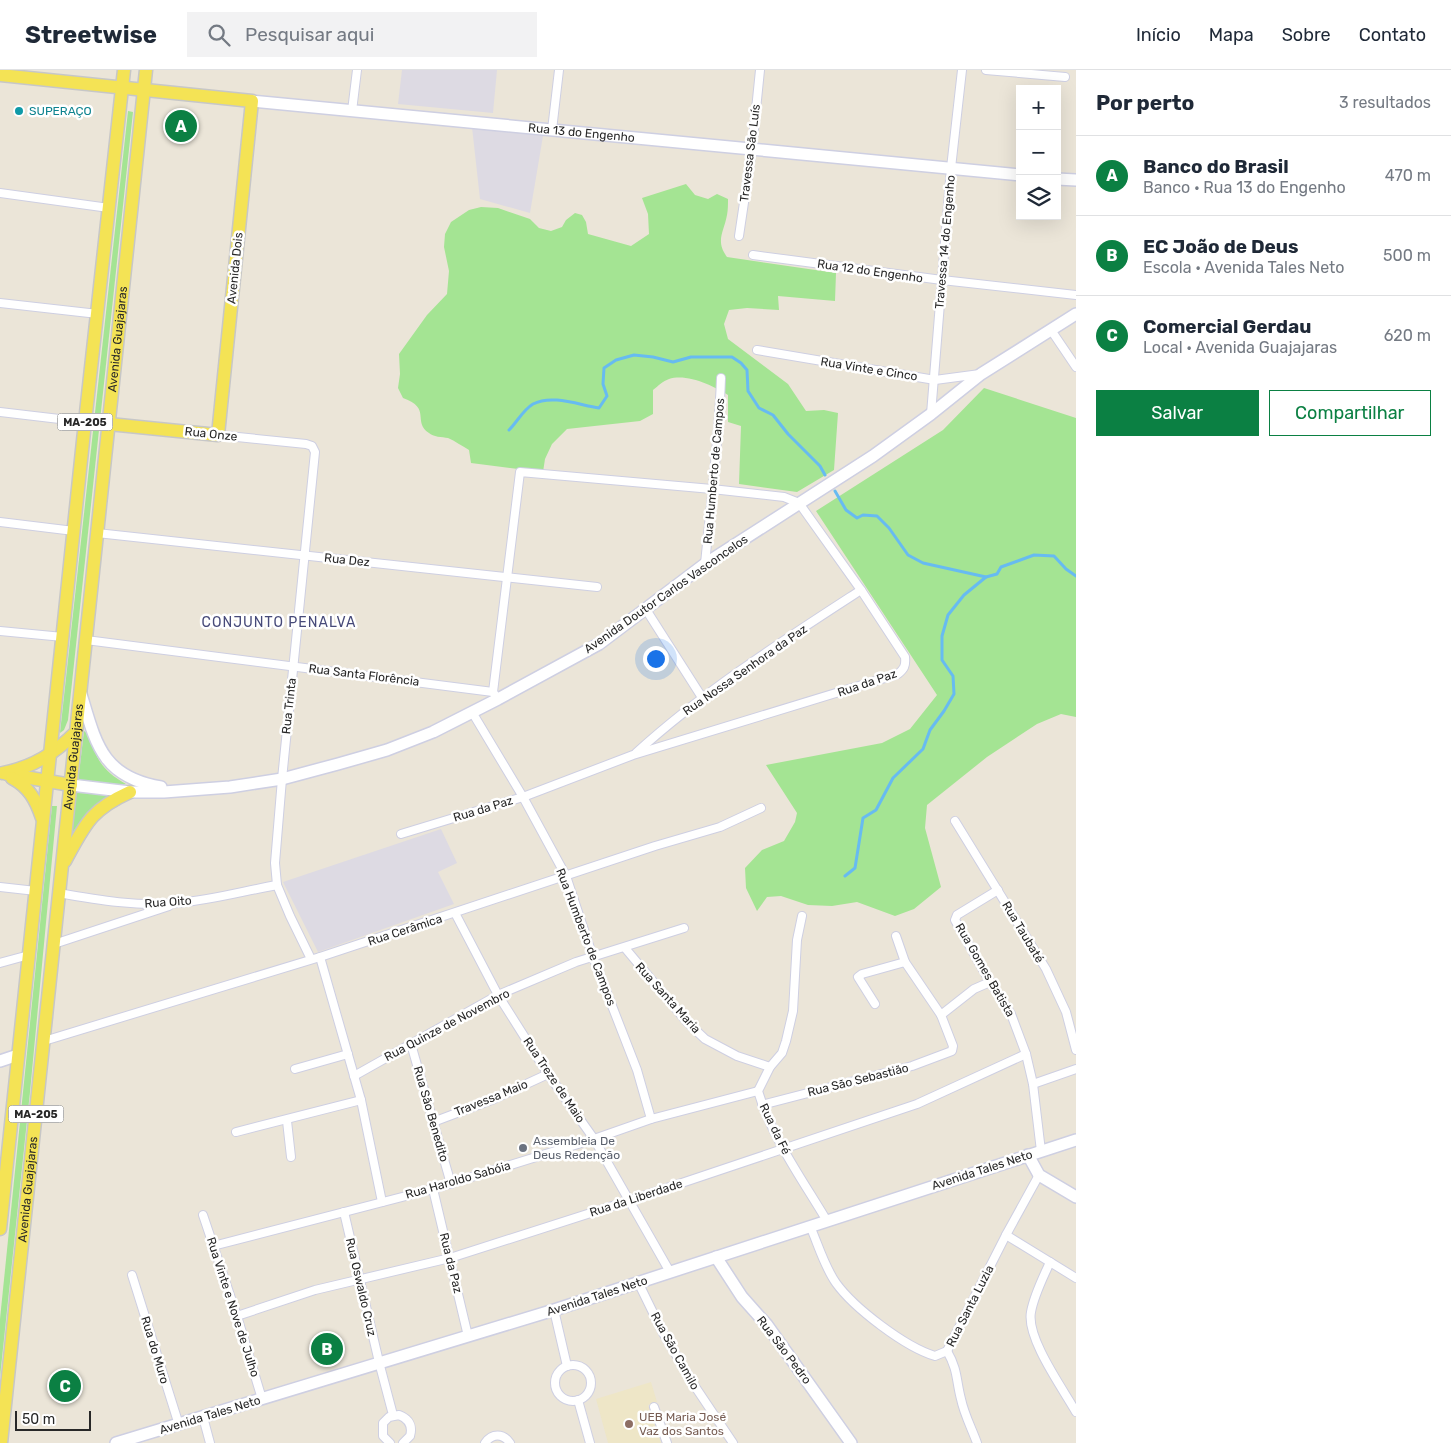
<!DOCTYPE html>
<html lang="pt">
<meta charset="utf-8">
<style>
:root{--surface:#fff;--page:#f2f2f3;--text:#1f2937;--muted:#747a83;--line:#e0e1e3;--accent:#0b8043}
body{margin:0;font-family:Rubik,sans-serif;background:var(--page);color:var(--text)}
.controls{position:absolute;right:15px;top:15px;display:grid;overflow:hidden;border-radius:0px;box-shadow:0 5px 20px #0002}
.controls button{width:45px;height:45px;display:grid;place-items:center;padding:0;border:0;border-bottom:1px solid var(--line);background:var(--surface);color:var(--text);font:25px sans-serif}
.scale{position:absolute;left:15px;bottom:12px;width:76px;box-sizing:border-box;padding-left:5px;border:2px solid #282828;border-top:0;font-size:14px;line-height:18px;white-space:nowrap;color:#282828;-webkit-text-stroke:4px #fff;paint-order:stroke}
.you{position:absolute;left:655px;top:588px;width:18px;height:18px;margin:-12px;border:4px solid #fff;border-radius:50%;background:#1a73e8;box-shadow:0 0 0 8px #1a73e833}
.badge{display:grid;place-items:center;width:32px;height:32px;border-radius:50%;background:var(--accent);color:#fff;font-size:16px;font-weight:700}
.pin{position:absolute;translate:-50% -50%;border:2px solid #fff;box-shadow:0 1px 5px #0006}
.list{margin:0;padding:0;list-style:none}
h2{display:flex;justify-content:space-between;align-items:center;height:65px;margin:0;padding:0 20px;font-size:21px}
h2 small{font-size:16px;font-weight:400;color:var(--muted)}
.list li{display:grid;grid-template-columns:32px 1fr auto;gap:15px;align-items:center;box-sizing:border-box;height:80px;padding:0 20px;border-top:1px solid var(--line)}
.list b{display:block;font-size:19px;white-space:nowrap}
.list p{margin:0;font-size:16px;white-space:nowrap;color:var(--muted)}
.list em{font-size:16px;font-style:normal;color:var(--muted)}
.actions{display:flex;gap:10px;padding:15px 20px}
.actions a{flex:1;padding:11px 0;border:1px solid var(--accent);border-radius:0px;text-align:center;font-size:18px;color:var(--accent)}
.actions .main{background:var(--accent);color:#fff}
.icon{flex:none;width:28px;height:28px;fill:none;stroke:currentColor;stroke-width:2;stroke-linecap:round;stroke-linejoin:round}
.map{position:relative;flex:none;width:1076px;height:1373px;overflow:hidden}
header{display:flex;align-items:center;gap:30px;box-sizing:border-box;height:70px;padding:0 25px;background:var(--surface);border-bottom:1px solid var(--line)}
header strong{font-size:24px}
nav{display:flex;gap:28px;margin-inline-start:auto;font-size:18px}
.search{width:350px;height:45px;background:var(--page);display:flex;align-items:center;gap:12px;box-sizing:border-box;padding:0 18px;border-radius:0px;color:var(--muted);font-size:19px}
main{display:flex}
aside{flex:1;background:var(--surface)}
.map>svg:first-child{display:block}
.industrial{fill:#dddae3}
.education{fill:#eee6c7}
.green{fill:#a4e493}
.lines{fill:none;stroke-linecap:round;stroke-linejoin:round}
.stream{stroke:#67bbf1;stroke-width:3}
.street-casing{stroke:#cecfe2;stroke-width:10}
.secondary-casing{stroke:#cecfe2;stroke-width:14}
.primary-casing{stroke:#c7c7c7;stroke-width:15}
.street{stroke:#fff;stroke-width:8}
.secondary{stroke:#fff;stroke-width:11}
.primary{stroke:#f4e355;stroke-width:12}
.culture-dot{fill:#0f9aa8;stroke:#fff;stroke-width:2}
.worship-dot{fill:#6b7280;stroke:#fff;stroke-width:2}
.education-dot{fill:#8d6e63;stroke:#fff;stroke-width:2}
.labels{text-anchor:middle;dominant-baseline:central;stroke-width:5;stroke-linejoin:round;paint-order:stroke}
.shield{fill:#fff;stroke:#686868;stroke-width:1}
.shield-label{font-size:11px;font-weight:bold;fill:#282828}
.culture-label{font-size:12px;fill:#0d838f;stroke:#fff;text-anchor:start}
.street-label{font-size:12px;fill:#282828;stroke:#fff}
.worship-label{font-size:12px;fill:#5b616d;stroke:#fff;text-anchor:start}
.education-label{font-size:12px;fill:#785e54;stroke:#fff;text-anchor:start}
.neighbourhood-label{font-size:14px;letter-spacing:1px;fill:#474a79;stroke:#fff}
</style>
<header>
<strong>Streetwise</strong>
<div class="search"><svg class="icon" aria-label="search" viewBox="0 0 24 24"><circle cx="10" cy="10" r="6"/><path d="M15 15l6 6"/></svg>Pesquisar aqui</div>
<nav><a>Início</a><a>Mapa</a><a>Sobre</a><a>Contato</a></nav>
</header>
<main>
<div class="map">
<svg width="1076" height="1373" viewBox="0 0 1076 1373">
<rect width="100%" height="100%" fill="#ebe5d8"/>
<!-- industrial -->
<g class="industrial">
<path d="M402,0H497L493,43L398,34Z"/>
<path d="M472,57L543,66L530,143L480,129Z"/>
<path d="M441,759L457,793L438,802L454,834L318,882L283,812Z"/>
</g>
<!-- education -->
<path class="education" d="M651,1312L657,1332L648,1335L661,1373H608L596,1329Z"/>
<!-- green -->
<g class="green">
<path d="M128,41L133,42L68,650L64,660L60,663Z"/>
<path d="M686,114L695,125L708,129L717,124L728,129C728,134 728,140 727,145C724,162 715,171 727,187L836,203L835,231L778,226L779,240L747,238L729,240L724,254L728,269L788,314L806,341L824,340L838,343L834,400L797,422L739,414L741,356L728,352V325C714,316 687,303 669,309C663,311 658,316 653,320V344L640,351L567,359L552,374L545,389L543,402L471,393L469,380C462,376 455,371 448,368C442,367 433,367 429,363C412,352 432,338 403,328L398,318L400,304L399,284L427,245L447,224L449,201L444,177L445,164L451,152L469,140L481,137L498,138L530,149L539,158L551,161L562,157L566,150L575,143L582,145L586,152L588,164L631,176L649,164L648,144L642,128Z"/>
<path d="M984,318L1076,348V647L1061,644L1037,654L987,687L927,735L925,758L941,817L914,839L895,846L857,832L832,836L808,835L781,826L767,827L757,841L746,818L745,798L762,780L784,771L795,752L797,743L766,695L882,673L910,659L937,625L816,441L943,360Z"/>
<path d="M84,661L88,664C97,689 101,700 126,714L120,716L78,712Z"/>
<path d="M76,723L112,724L90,740L72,763Z"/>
<path d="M52,736H57L30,1022L0,1307V1249Z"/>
</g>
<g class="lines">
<!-- stream -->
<g class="stream">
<path d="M509,360C517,352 523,340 533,334C552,324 579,335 599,338L607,326L603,314L604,298L616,290L634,285L653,287L673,292L691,287H732L741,293L747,300L748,321L759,338L773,345L788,364L820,396L825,405"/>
<path d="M835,421L846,440L857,448L863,445L877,446L889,458L908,485L923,493L986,507L997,504L1001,497L1034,485L1054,486L1066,499L1076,506"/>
<path d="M845,806L855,798L863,748L876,740L893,708L923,679L930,660L944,641L954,624L953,606L942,590V566L948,545L964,525L986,507"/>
</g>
<!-- street casing -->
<g class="street-casing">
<g id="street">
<path d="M986,0L1065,7"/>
<path d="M352,41L357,0"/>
<path d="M552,60L559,0"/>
<path d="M0,123L109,138"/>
<path d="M739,166L752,79L760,0"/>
<path d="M753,185L942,210L1076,225"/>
<path d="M0,233L98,244"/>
<path d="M1051,260L1076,297"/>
<path d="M757,280L935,310L980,304"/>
<path d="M0,342L85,352"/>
<path d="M931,344L951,98L962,0"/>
<path d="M218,365L306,374L312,376L315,382L282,709L275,793L277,815L290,846L311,889"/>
<path d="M0,452L74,461"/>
<path d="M97,463L597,517"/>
<path d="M705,494C711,432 719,370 721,308"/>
<path d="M645,538L703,629"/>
<path d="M0,561L63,567"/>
<path d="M86,570L493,622"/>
<path d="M472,642L523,727L566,806L593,887L637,1000L651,1049"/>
<path d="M636,683C704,621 784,570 861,520"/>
<path d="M955,751L1046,899L1066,942L1076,980"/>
<path d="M401,764L523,727L633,685L898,604C904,599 906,596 905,587L861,520L799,433L784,427L712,419L520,402L493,622L498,629"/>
<path d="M0,817L36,821"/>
<path d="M998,820L957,845L955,850L990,912L1011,944L1026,984L1033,1014L1041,1081"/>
<path d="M59,823C98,830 139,837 178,833C211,830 244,821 277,815"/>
<path d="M455,843L498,925L548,1004L594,1069L670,1202"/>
<path d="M802,846L797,870L793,941L786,971L782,983L770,997L758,1021C772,1068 802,1109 827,1151"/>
<path d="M54,874L169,836"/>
<path d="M625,878L687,952L705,969L737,986L770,997"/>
<path d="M320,887L361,1030L382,1132"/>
<path d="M0,893L29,885"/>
<path d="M875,934L858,907L862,904L905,892"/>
<path d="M941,945L974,919L990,912"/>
<path d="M44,971L320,887L655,776L720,757L761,738"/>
<path d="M411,974L451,1114"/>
<path d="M295,999L348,984"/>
<path d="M354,1006L498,925L576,892L684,858"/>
<path d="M1033,1014L1076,999"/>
<path d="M762,1035L912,996L952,981L953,976L941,945L905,892L896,866"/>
<path d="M287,1051L291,1087"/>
<path d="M433,1052L494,1029L548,1004"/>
<path d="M236,1062L361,1030"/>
<path d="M433,1119L468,1266"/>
<path d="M344,1142L379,1292L393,1345"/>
<path d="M203,1145L237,1246L262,1329"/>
<path d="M810,1156C818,1174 824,1196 836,1213C854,1238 905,1277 935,1286L947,1281"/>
<path d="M1006,1165L1076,1208"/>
<path d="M213,1176L433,1119L594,1069L651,1049L758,1021"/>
<path d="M1050,1192C1043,1208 1034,1225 1031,1242C1026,1268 1063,1319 1076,1342"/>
<path d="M132,1205L179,1355"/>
<path d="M638,1212L663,1263L694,1315L733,1373"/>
<path d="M554,1240L567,1296"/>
<path d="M237,1246L315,1220L450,1188L628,1131L917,1034L1026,984"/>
<path d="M947,1281L1006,1165L1039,1105"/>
<path d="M947,1281C958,1300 956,1310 961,1329C964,1344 972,1359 977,1373"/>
<circle cx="573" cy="1313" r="18"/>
<path d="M578,1330L590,1373"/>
<path d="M654,1337L667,1373"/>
<path d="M203,1347L210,1373"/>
<path d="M390,1373L383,1366V1353L389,1347L399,1345C409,1349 413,1356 410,1366L403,1373"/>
<path d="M485,1373C492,1363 503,1363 510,1373"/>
</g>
</g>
<!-- secondary casing -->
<g class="secondary-casing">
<g id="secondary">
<path id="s1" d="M252,31L1020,105"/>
<path d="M1057,109L1076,110"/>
<path d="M81,624C96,674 102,707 161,717"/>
<path d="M71,715L130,722H164L230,717L282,709L338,694L387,680L433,662L498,629L599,574L705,494L873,386L931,344L981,304L1076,244"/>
<path d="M0,991L18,985"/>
<path d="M1028,1085L1039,1105L1076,1127"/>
<path d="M716,1187L742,1227L767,1255L851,1373"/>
<path d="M116,1373L554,1240L1076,1070"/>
</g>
</g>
<!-- primary casing -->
<g class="primary-casing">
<g id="primary">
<path d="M0,5L252,31L218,365L109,354"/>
<path d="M3,703C33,697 54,684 76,662"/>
<path d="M7,704L71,715"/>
<path d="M12,708C29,717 36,730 42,748"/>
<path d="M65,791C85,755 90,740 130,722"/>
<path d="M0,1159L85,352L124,0"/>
<path id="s2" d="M1,1373L146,0"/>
</g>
</g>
<!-- street -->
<use href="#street" class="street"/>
<!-- secondary -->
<use href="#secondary" class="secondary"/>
<!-- primary -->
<use href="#primary" class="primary"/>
</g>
<!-- markers -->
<circle class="culture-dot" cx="19" cy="41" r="5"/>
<circle class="worship-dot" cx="523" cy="1078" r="5"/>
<circle class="education-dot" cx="629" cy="1354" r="5"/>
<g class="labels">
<!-- shield labels -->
<g class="shield">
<rect x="57.5" y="343.5" width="55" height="17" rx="4"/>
<rect x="8.5" y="1035.5" width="55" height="17" rx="4"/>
</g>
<g class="shield-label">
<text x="85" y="352">MA-205</text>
<text x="36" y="1044">MA-205</text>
</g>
<!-- culture labels -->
<g class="culture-label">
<text x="29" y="41">SUPERAÇO</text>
</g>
<!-- street labels -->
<g class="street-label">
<text stroke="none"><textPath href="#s1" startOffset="331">Rua 13 do Engenho</textPath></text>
<text transform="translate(750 83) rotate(-83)">Travessa São Luís</text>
<text transform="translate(945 172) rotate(-85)">Travessa 14 do Engenho</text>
<text transform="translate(235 198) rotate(-84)">Avenida Dois</text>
<text transform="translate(870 201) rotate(8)">Rua 12 do Engenho</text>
<text stroke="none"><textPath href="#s2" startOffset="1110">Avenida Guajajaras</textPath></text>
<text transform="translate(869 299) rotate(9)">Rua Vinte e Cinco</text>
<text transform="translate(211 364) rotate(6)">Rua Onze</text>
<text transform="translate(714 401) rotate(-85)">Rua Humberto de Campos</text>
<text transform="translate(347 490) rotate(6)">Rua Dez</text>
<text transform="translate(666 524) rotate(-35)">Avenida Doutor Carlos Vasconcelos</text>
<text transform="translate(745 600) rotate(-35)">Rua Nossa Senhora da Paz</text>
<text transform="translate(364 605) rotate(7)">Rua Santa Florência</text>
<text transform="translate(867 613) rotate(-19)">Rua da Paz</text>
<text transform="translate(289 636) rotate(-84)">Rua Trinta</text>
<text stroke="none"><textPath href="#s2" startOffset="690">Avenida Guajajaras</textPath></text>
<text transform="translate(483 739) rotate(-17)">Rua da Paz</text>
<text transform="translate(168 832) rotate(-4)">Rua Oito</text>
<text transform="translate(405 860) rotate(-18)">Rua Cerâmica</text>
<text transform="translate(1023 862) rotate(59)">Rua Taubaté</text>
<text transform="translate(586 867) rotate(69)">Rua Humberto de Campos</text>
<text transform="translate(985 900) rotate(60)">Rua Gomes Batista</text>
<text transform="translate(668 928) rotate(48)">Rua Santa Maria</text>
<text transform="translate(447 955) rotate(-28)">Rua Quinze de Novembro</text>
<text transform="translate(554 1010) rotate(56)">Rua Treze de Maio</text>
<text transform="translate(858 1010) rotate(-14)">Rua São Sebastião</text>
<text transform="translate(491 1028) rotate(-22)">Travessa Maio</text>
<text transform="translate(431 1044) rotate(74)">Rua São Benedito</text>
<text transform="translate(775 1059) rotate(64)">Rua da Fé</text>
<text transform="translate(982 1100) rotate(-18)">Avenida Tales Neto</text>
<text transform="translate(458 1110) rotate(-16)">Rua Haroldo Sabóia</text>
<text stroke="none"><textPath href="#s2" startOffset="255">Avenida Guajajaras</textPath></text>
<text transform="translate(636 1128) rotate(-18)">Rua da Liberdade</text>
<text transform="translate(451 1193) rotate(76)">Rua da Paz</text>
<text transform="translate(361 1217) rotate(77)">Rua Oswaldo Cruz</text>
<text transform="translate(597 1226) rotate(-18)">Avenida Tales Neto</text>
<text transform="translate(970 1236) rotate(-63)">Rua Santa Luzia</text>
<text transform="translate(233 1237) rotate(72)">Rua Vinte e Nove de Julho</text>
<text transform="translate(155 1280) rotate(73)">Rua do Muro</text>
<text transform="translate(784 1280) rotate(53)">Rua São Pedro</text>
<text transform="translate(675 1281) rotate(61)">Rua São Camilo</text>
<text transform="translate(210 1345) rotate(-17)">Avenida Tales Neto</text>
</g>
<!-- worship labels -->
<g class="worship-label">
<text x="533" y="1071">Assembleia De<tspan x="533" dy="14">Deus Redenção</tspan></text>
</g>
<!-- education labels -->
<g class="education-label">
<text x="639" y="1347">UEB Maria José<tspan x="639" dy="14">Vaz dos Santos</tspan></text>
</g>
<!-- neighbourhood labels -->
<g class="neighbourhood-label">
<text x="279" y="552">CONJUNTO PENALVA</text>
</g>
</g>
</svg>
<div class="controls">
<button>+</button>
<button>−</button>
<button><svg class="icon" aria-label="layers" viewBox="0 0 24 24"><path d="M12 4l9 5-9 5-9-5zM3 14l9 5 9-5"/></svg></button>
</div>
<div class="scale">50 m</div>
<div class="you"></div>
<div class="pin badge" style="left:181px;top:56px">A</div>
<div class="pin badge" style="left:327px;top:1279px">B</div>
<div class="pin badge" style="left:65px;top:1316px">C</div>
</div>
<aside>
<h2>Por perto<small>3 resultados</small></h2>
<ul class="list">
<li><span class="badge">A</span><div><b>Banco do Brasil</b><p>Banco · Rua 13 do Engenho</p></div><em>470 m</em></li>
<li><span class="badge">B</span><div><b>EC João de Deus</b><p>Escola · Avenida Tales Neto</p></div><em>500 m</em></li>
<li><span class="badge">C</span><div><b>Comercial Gerdau</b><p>Local · Avenida Guajajaras</p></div><em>620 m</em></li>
</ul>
<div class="actions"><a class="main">Salvar</a><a>Compartilhar</a></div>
</aside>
</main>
